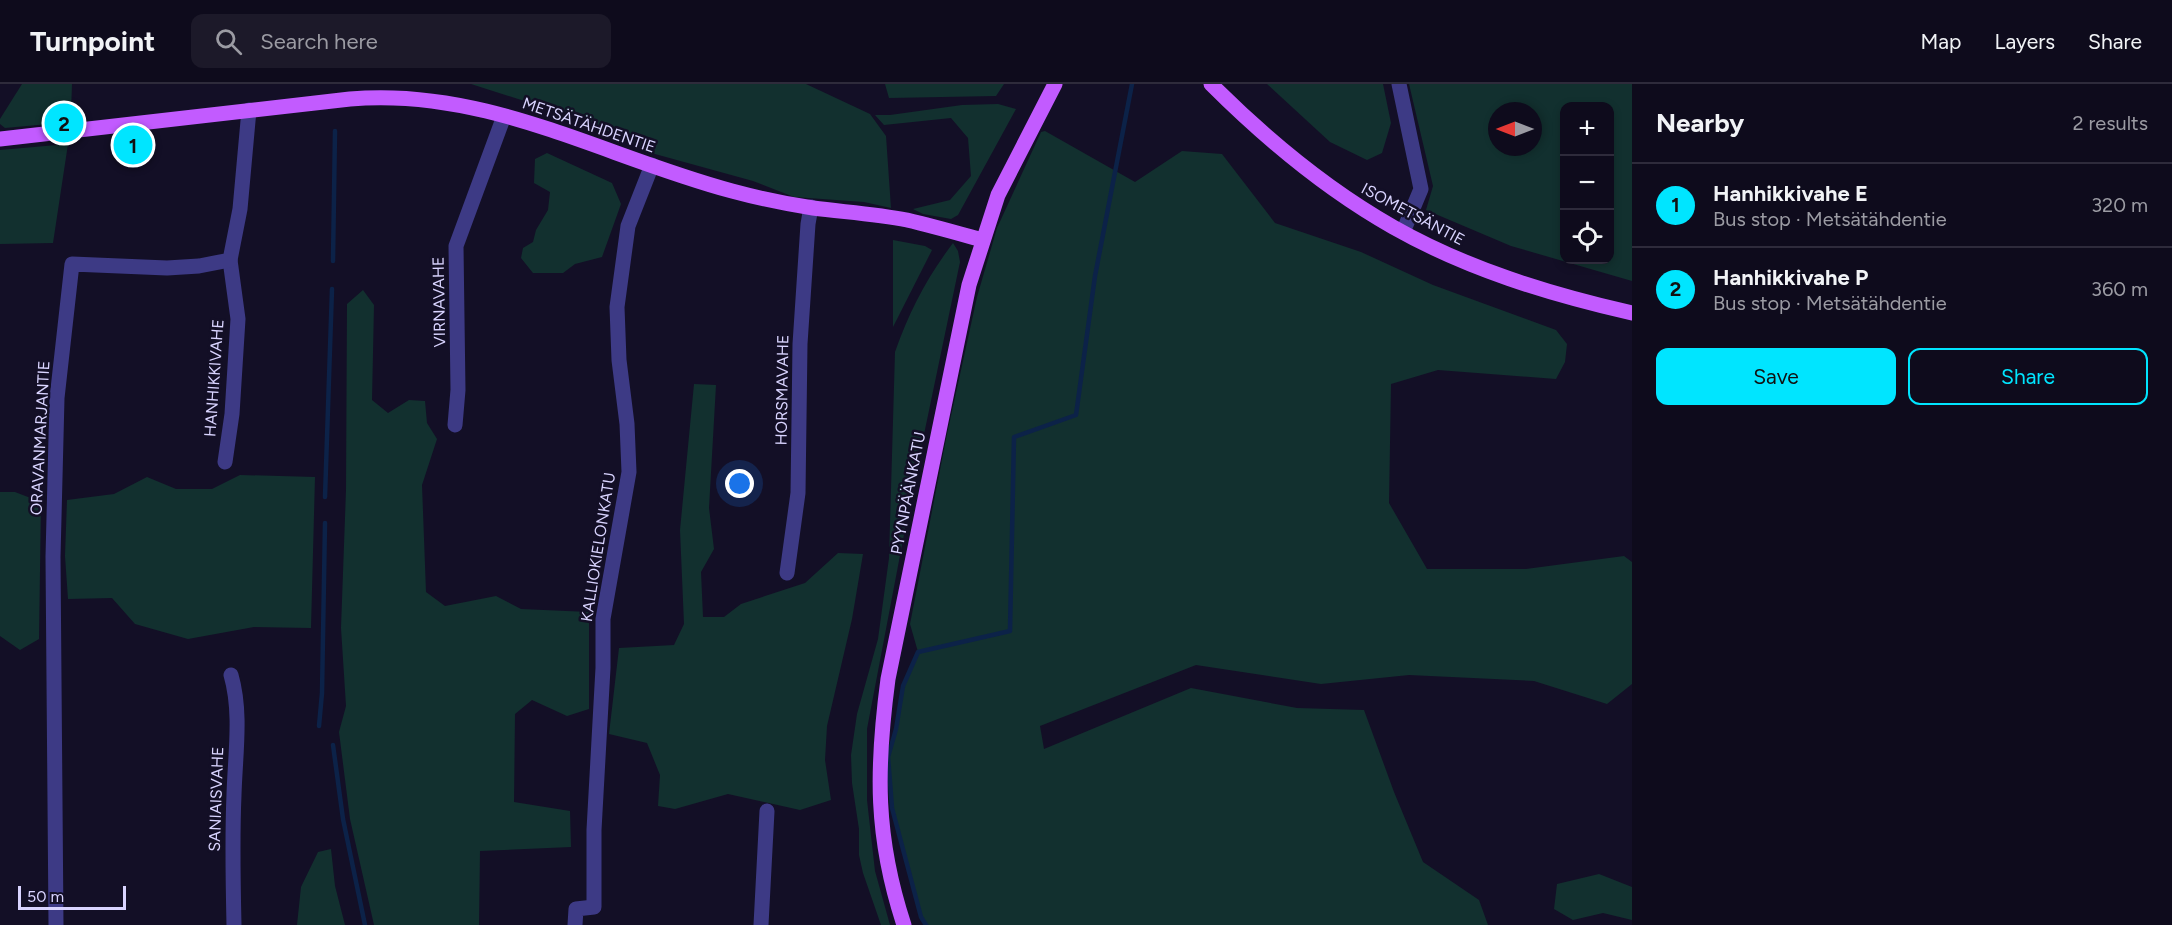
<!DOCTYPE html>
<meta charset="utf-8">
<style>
:root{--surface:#0e0b1c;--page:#1c1929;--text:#f1f3f6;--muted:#9b9ba3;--line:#2e2b3b;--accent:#00e5ff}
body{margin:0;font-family:Figtree,sans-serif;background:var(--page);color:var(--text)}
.controls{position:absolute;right:18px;top:18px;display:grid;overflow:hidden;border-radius:12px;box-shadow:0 3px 9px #0003}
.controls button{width:54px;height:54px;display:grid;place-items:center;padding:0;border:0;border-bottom:2px solid var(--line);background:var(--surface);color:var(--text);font:30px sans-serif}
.compass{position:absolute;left:1488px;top:18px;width:54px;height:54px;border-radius:50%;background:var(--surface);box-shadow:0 3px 9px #0003;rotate:270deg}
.scale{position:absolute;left:18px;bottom:15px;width:108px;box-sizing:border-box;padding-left:6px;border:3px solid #d9d4ff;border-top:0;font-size:16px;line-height:21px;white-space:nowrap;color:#d9d4ff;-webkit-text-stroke:4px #130f26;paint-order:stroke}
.you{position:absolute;left:740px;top:400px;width:21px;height:21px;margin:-15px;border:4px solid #fff;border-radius:50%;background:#1a73e8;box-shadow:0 0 0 9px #1a73e833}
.badge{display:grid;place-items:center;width:39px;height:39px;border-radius:50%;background:var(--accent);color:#111;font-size:20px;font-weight:700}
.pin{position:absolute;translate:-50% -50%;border:3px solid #fff;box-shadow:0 2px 6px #0006}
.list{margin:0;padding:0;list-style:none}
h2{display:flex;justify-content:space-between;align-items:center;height:78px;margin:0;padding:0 24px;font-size:26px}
h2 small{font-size:20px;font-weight:400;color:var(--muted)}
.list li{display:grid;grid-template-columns:39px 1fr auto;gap:18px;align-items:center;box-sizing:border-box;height:84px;padding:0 24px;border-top:2px solid var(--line)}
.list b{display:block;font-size:22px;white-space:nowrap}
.list p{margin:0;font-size:20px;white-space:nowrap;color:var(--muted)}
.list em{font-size:20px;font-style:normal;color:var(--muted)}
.actions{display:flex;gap:12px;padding:18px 24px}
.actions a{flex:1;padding:14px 0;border:2px solid var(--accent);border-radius:12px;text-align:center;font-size:21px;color:var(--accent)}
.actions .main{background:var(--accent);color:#111}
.icon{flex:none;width:33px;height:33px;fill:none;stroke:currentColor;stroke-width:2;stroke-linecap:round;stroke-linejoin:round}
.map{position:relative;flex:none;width:1632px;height:841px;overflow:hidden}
header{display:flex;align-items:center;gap:36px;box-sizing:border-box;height:84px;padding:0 30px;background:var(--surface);border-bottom:2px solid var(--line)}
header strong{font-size:28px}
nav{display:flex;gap:33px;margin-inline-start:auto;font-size:21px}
.search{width:420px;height:54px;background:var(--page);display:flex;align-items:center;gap:15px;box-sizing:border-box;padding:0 21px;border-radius:12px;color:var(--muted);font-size:22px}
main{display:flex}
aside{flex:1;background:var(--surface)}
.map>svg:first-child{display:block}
.green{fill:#12302f;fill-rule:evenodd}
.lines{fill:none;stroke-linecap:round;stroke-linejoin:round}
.stream{stroke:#0c2248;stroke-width:4.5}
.minor{stroke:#3d3a85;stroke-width:15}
.major{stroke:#c25bff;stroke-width:15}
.labels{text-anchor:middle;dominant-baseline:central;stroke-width:5;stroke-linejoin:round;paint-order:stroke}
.street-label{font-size:16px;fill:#d9d4ff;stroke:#130f26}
</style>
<header>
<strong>Turnpoint</strong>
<div class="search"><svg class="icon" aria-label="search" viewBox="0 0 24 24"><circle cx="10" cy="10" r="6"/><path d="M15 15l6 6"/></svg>Search here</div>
<nav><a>Map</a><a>Layers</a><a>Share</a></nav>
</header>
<main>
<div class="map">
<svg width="1632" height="841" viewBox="0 0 1632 841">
<rect width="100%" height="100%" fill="#130f26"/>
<!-- green -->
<g class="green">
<path d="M22,0H72L71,29L59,39L5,44L0,40V35Z"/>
<path d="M471,0H806L870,30L886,52L891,124L864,118L794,113L753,97L655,70L587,37Z"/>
<path d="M885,0H1004L996,12L889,14Z"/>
<path d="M1267,0H1383L1391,39L1382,69L1367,76L1330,58Z"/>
<path d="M1409,0H1632V197L1511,162L1426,126L1433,102ZM1564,22H1610V176H1564ZM1497,27H1533V63H1497Z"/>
<path d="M998,20L1016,25L958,131L951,135L923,130L913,125L950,116L971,92L968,54L951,34L884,41L875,31H890L962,21Z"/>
<path d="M1045,47L1135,98L1182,67L1222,70L1275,139L1361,168L1433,201L1556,246L1567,260L1565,278L1556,295L1438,286L1391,300L1389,419L1427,485H1526L1624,472L1632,478V600L1607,620L1534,597L1409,591L1321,600L1196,581L1040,642L1044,665L1191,604L1297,624L1364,626L1394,708L1423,778L1479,816L1488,841H926L921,833L892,724L888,673L896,645L903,602L918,568L910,540L947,350L977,213L997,144L1041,48Z"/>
<path d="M68,60L53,159L0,160V66Z"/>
<path d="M547,69L612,99L621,120L602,173L575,180L563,189H533L521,174L523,164L533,158L536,146L548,126L550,108L534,99L535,75Z"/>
<path d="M893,156L925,162L932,166L893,243Z"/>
<path d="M953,159L958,167L960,178L913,403L867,645V716L875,787L890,841H881L863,789L859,771V745L852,699L851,671L857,630L878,555L889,474L895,268C910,226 926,195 953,159Z"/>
<path d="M363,206L374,221L372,316L388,329L409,316L425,317L427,339L437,355L422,401L426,508L445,522L496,512L521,525L589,528V625L567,632L532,616L515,630L514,718L570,727L571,763L480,767L479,841H374L350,735L339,648L346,622L341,544L346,406L347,220Z"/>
<path d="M694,300L716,301L709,424L714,465L701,488L703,533H724L741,520L805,499L838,469L863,470L852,535L827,642L825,676L831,716L800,726L728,710L675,725L658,722L660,691L647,659L609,650L619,564L674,561L684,540L680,446Z"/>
<path d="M240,391L315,393L311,544L254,543L188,555L135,540L112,514L68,515L65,472L67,416L114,410L147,393L176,405H212Z"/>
<path d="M0,408H15L41,418L39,555L20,566L0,552Z"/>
<path d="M331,765L335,802L345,841H297L301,803L318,768Z"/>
<path d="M1599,790L1632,803V836L1603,829L1573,836L1554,825L1557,800Z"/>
</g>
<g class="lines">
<!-- stream -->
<g class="stream">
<path d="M333,177L335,47"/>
<path d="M325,413L332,205"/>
<path d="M319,642L322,609L325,439"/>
<path d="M333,661L343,735L365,841"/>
<path d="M926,841L921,833L892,724L888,673L896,645L903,602L918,568L1010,547L1014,353L1076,331L1095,192L1132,0"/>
</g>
<!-- minor -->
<g class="minor">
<path d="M1399,0L1421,105L1403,148"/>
<path d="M455,341L458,306L456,162L504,32"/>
<path d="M225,378L232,330L238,235L230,176"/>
<path d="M787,489L798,409L800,260L808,140L811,123"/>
<path d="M231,591C242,629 235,672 234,711C232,754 233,797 234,841"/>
<path d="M56,841L53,473L57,314L72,180L167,184L199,182L230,176L240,125L249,26"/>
<path d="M575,841L576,825L594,823V746L603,584V535L629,388L627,340L619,276L617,223L628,142L652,81"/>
<path d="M761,841L767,727"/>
</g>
<!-- major -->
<g class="major">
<path d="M1211,0C1265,54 1326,105 1393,143C1467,185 1549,210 1632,229"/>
<path d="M0,55L350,15C487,3 604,73 732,107C758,114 786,120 813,124C844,128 876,130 907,136C933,142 957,149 982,156"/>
<path d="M904,841C875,753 876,685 888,595L969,201L998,111L1055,0"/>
</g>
</g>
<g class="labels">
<!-- street labels -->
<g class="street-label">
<text transform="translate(589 41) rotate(19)">METSÄTÄHDENTIE</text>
<text transform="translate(1413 130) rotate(28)">ISOMETSÄNTIE</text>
<text transform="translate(439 218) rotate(-91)">VIRNAVAHE</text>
<text transform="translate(214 294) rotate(-86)">HANHIKKIVAHE</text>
<text transform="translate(782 306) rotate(-89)">HORSMAVAHE</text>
<text transform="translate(40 354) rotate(-87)">ORAVANMARJANTIE</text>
<text transform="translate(908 409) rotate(-79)">PYYNPÄÄNKATU</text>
<text transform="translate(598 463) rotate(-81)">KALLIOKIELONKATU</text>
<text transform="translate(216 715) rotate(-88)">SANIAISVAHE</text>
</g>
</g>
</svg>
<div class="controls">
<button>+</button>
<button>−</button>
<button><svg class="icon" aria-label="locate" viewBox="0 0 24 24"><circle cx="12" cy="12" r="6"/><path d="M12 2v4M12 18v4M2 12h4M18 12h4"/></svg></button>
</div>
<svg class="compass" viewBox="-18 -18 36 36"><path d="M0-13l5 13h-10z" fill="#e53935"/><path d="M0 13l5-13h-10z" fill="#9b9ba3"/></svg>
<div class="scale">50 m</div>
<div class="you"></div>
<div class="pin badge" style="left:133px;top:61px">1</div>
<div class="pin badge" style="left:64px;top:39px">2</div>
</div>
<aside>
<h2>Nearby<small>2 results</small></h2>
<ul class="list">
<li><span class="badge">1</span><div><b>Hanhikkivahe E</b><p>Bus stop · Metsätähdentie</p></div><em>320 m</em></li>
<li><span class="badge">2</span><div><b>Hanhikkivahe P</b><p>Bus stop · Metsätähdentie</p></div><em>360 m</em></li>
</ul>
<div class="actions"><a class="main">Save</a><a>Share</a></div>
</aside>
</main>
